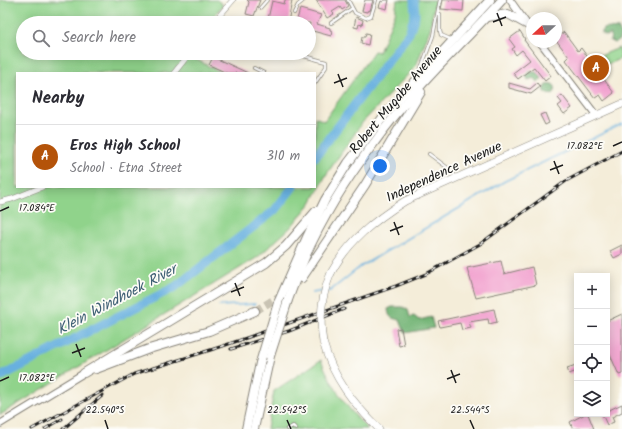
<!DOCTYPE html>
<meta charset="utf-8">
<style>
:root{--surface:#fff;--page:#f7f7f7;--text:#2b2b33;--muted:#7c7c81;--line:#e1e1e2;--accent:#b45309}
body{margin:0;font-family:Kalam,sans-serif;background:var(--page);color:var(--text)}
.controls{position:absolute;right:12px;bottom:12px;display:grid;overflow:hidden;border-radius:0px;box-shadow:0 2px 10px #0003}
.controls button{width:36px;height:36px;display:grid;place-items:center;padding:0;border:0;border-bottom:1px solid var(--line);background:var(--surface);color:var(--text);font:20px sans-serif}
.compass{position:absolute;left:526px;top:12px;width:36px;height:36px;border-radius:50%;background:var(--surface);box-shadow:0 2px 10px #0003;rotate:249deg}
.you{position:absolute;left:380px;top:166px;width:14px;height:14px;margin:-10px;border:3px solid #fff;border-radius:50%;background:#1a73e8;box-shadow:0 0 0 6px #1a73e833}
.badge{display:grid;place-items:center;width:26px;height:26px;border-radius:50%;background:var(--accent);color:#fff;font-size:13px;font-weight:700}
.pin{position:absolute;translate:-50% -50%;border:2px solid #fff;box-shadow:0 1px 4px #0006}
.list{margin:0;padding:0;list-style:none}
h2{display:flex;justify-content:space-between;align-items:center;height:52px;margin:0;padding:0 16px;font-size:17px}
h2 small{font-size:13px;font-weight:400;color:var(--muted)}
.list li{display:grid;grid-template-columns:26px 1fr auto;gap:12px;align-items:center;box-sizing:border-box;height:64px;padding:0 16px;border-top:1px solid var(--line)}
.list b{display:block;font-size:15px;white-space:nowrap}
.list p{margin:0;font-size:13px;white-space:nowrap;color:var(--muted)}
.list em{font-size:13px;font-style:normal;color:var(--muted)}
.icon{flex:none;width:22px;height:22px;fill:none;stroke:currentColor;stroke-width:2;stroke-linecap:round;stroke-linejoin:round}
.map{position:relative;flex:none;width:622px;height:429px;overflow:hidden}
.search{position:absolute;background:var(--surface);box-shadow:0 2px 10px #0003;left:16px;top:16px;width:300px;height:44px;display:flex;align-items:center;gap:10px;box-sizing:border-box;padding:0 14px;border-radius:22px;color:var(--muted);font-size:15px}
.panel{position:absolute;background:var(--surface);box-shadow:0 2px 10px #0003;left:16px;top:72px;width:300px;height:116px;border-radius:0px}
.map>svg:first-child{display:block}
.green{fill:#90d38b;stroke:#567854}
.forest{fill:#74b577;stroke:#48684a}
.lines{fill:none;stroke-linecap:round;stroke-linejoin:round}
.stream{stroke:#67b0df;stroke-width:1.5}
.river{stroke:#67b0df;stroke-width:9}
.building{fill:#f2a2cf}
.primary-tunnel{stroke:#c9c3b3;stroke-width:8;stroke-dasharray:8 4;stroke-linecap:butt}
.service-casing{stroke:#88847a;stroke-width:4}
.minor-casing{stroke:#88847a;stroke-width:6}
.tertiary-casing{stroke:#88847a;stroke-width:8}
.secondary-casing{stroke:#88847a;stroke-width:8}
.primary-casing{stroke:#88847a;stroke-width:10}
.service{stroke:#fff;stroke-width:2.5}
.minor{stroke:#fff;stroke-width:5}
.tertiary{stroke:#fff;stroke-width:6}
.secondary{stroke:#fff;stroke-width:7}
.primary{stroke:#fff;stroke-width:8}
.rail-casing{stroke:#1c1c1c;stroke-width:3}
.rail{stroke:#fdfcf7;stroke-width:1.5;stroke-dasharray:4.5;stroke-linecap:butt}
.secondary-bridge-casing{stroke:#88847a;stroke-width:8;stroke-linecap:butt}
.primary-bridge-casing{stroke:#88847a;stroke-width:10;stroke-linecap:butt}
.secondary-bridge{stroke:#fff;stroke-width:7}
.primary-bridge{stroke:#fff;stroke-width:8}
.ticks{fill:none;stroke:#1c1c1c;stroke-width:1.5}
.labels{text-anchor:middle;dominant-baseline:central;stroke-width:3.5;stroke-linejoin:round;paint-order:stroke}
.street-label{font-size:14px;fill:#1c1c1c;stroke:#fdfcf7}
.water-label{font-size:15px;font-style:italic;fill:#3e5f74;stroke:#fdfcf7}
.ticks-label{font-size:10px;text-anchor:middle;fill:#1c1c1c;stroke:#fdfcf7;stroke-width:3.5;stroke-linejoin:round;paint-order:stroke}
</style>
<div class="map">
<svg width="622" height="429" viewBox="0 0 622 429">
<rect width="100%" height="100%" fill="#fdfcf7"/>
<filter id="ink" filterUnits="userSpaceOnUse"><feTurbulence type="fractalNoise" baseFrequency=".025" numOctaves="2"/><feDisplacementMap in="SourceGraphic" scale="8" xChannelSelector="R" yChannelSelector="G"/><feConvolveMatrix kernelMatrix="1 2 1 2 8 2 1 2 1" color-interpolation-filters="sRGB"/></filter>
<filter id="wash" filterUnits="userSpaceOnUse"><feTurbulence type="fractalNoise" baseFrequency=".012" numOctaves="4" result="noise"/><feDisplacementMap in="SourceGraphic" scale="16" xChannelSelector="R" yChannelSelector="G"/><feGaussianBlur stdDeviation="0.9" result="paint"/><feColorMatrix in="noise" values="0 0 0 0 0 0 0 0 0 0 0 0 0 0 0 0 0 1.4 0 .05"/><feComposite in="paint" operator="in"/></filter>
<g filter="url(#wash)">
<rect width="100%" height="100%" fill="#f4edd9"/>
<!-- green -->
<g class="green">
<path d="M0,0H217L223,5L208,23H23V53H184L222,73H17V187H315V117L324,121L374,51L379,52L395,14L397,0H435L430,29L416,66L362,123L326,175L311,203L290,228L258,257L0,415Z"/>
<path d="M619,48L622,58L601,67L597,57Z"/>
<path d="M321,360C332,386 347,409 368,429H267L274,391Z"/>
</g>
<!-- forest -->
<g class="forest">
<path d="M605,28L619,29L621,35L619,40L615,43L610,41L611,34L606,36L602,34V30Z"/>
<path d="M529,72H537L541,76V80L538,82L534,78L528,80L526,75Z"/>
<circle cx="550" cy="89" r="5.5"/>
<path d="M392,307H403L408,310L410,317L414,316L419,320L431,317L434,328L405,333L400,320C392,318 389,319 388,309Z"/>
</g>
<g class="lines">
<!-- stream -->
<g class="stream">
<path d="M327,291H330L360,267L505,181L622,124"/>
<path d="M312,293L323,291"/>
<path d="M219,306L255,304"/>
</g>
<!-- river -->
<g class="river">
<path d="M315,157L409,33L415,15L414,0"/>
<path d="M0,377L175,287L274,211L293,187"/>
</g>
</g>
<g id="blocks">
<!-- building -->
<g class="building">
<path d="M247,0H260L254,16L246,14L249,2Z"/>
<path d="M285,0H292L288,23H280L268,19L272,1L284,4Z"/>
<path d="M316,0H345L348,6L342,10L340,7L332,12L334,14L327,18Z"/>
<path d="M365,0H373L370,11L368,10L367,12L362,11Z"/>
<path d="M384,0H389L387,9L379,7L381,1L383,2Z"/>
<path d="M443,0H464L463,11L441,9Z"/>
<path d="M300,9L321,15L317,24L330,28V30L332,31L331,36L309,30L310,23H296Z"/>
<path d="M356,17L363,20L362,25L359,24L358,28L354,27Z"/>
<path d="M556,30L560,35L564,32L578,51L581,48L614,93L604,101L600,95L595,98L566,60L569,57L556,40Z"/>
<path d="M520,31L525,39L524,40L551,76L545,81L534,67L518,79L513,73L530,60L522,50L516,55L512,49L515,47L509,39Z"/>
<path d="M366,33L370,34L368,45L361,43L362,37H365Z"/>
<path d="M213,57L248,73H227L209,65Z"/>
<path d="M509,83L530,89L537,83L540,87L531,94L509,88Z"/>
<path d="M562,95L572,108L564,114L558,106L562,103L558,98Z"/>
<path d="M545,113L549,123L545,125L540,115Z"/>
<path d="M622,245V254L614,258L610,251Z"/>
<path d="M501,261L504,274L532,267L536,285L476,298L467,268Z"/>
<path d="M494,309L497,322L489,324L488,319L469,322L471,328L462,330L460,323L440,327L438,321Z"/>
<path d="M622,314V374L619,375L607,348V321Z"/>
<path d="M401,328L404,345L399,346L396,329Z"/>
<path d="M576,365L577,371L569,374L567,368Z"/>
<path d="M622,404V412L612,417L614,422L607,425L602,414H607V411Z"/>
<path d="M585,414H588L594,429H573L570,422Z"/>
</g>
</g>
</g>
<g filter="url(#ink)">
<use href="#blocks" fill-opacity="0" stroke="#88847a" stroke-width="1"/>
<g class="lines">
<!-- primary-tunnel -->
<path class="primary-tunnel" d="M255,311L290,290L302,278"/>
<!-- service casing -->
<g class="service-casing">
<g id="service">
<path d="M348,0L355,13L366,18L371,16L376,0"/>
<path d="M260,8L267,0"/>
<path d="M294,13L298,5L304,0"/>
<path d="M440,14V31L441,35L450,39"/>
<path d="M331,23L351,9"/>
<path d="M293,53L326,62V67L315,83"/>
<path d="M254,68L264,73"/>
<path d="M420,71L433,36L440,0"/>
<path d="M429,154L452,171L456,178"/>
<path d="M287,429L293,426L296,429"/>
</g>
</g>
<!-- minor casing -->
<g class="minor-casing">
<g id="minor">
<path d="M213,23L233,0"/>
<path d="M174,73L190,53"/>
<path d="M0,202L12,199L42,187"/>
</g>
</g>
<!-- tertiary casing -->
<g class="tertiary-casing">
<g id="tertiary">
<path d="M510,0L532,31"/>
<path d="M540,42L596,115"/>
<path d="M0,424L84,373"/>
</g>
</g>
<!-- secondary casing -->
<g class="secondary-casing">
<g id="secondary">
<path d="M331,273C348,241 375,220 405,201L622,104"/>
<path d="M323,342C333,378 353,403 379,429"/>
</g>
</g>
<!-- primary casing -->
<g class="primary-casing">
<g id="primary">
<path d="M486,17L508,14L526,24"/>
<path d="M302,278L365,185L421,92"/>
<path d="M288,300C307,244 338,190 374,143C411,91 459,47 502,0"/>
<path d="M278,303L307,237L325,200L348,163L387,112L490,0"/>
<path d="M96,369L149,349L209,331L255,311"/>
<path d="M84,373L266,263L286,246L316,211"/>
<path d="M246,429L260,363"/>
<path d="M254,429L270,356"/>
</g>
</g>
<!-- service -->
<use href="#service" class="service"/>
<!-- minor -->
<use href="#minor" class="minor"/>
<!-- tertiary -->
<use href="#tertiary" class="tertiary"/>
<!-- secondary -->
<use href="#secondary" class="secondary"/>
<!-- primary -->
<use href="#primary" class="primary"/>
<!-- rail casing -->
<g class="rail-casing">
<g id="rail">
<path d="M231,349L289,331L344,309"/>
<path d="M32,429L134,374L220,347L396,286L426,274L480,244L566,181L622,151"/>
<path d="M45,429L62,419"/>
<path d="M63,429L103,395"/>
</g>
</g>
<!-- rail -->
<use href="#rail" class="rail"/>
<!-- secondary-bridge casing -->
<g class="secondary-bridge-casing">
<path id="secondary-bridge" d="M323,342C319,318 321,296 331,273"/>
</g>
<!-- primary-bridge casing -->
<g class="primary-bridge-casing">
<g id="primary-bridge">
<path d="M270,356L288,300"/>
<path d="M260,363L278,303"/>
</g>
</g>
<!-- secondary-bridge -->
<use href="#secondary-bridge" class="secondary-bridge"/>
<!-- primary-bridge -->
<use href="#primary-bridge" class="primary-bridge"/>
</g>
</g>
<!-- ticks -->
<path class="ticks" d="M497,13L502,26M493,22L506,17M338,74L343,87M334,83L347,78M613,146L622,142M554,161L559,174M550,170L563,165M0,211L9,207M394,222L399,235M390,231L403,226M235,283L240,296M231,292L244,287M76,344L81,357M72,353L85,348M451,370L456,383M447,379L460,374M0,381L9,377M105,420L108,429M287,420L291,429M470,420L474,429"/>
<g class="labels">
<!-- street labels -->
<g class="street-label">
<text transform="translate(396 100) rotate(-50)">Robert Mugabe Avenue</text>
<text transform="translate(444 172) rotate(-25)">Independence Avenue</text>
</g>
<!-- water labels -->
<g class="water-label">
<text transform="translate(117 300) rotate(-28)">Klein Windhoek River</text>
</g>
</g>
<g class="ticks-label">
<text x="585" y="149">17.082°E</text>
<text x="37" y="211">17.084°E</text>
<text x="37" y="381">17.082°E</text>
<text x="105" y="413">22.540°S</text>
<text x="287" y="413">22.542°S</text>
<text x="470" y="413">22.544°S</text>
</g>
</svg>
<div class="controls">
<button>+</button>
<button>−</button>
<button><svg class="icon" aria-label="locate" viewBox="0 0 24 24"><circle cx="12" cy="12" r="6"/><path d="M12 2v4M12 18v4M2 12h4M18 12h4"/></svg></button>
<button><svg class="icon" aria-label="layers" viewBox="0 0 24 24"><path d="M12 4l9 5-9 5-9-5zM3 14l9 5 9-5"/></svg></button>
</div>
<svg class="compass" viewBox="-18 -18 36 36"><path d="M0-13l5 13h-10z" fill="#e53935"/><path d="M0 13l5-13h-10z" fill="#7c7c81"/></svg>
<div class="you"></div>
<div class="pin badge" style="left:596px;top:68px">A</div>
<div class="search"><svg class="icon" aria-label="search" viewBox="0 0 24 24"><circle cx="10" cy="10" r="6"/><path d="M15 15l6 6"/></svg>Search here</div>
<section class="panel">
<h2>Nearby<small></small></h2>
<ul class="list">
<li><span class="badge">A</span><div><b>Eros High School</b><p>School · Etna Street</p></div><em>310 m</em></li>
</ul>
</section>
</div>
